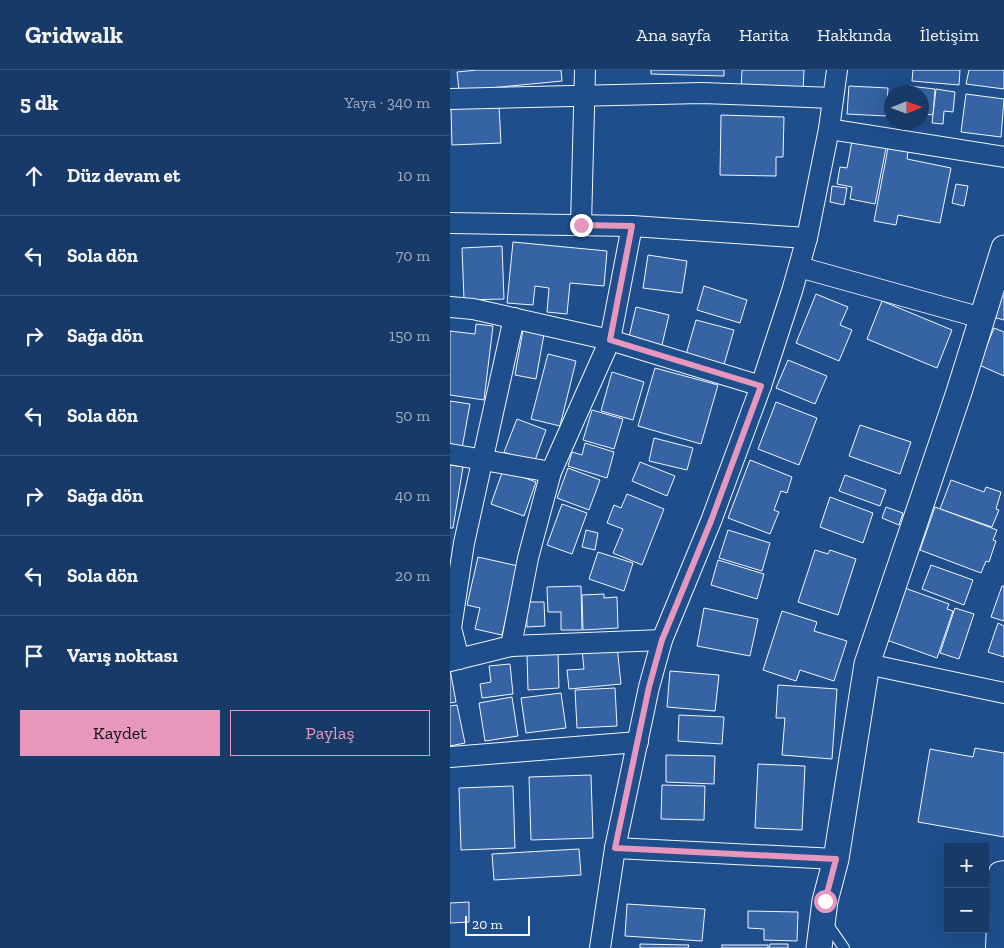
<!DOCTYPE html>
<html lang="tr">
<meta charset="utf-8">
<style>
:root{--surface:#173a69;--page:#244571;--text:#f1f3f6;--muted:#9eadc0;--line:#36547d;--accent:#e797bd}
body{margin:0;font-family:"Zilla Slab",serif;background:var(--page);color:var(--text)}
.controls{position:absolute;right:15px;bottom:15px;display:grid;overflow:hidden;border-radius:0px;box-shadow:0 5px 20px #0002}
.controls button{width:45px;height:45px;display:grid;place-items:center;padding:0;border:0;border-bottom:1px solid var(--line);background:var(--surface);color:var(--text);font:25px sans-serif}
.compass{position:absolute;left:434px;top:15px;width:45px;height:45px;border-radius:50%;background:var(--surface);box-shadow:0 5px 20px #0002;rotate:89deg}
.scale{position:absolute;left:15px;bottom:12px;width:65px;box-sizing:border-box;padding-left:5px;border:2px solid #f2f6ff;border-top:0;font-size:14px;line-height:18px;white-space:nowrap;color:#f2f6ff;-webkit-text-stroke:4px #1f4e8c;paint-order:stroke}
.stop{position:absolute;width:15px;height:15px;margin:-11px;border:4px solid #e797bd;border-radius:50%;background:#fff}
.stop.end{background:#e797bd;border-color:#fff;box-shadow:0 1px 5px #0008}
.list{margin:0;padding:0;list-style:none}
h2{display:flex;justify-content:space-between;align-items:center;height:65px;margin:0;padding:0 20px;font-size:21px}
h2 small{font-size:16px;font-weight:400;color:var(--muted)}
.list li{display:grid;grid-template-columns:32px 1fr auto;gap:15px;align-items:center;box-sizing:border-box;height:80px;padding:0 20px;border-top:1px solid var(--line)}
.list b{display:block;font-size:19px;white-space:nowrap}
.list em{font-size:16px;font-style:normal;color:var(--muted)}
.actions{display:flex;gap:10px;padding:15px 20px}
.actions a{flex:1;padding:11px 0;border:1px solid var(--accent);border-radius:0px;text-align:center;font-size:18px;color:var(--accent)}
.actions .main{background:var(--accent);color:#111}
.icon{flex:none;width:28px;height:28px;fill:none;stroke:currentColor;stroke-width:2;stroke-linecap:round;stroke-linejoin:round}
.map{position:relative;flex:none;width:554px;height:878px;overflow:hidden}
header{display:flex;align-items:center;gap:30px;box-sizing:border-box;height:70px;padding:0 25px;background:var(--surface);border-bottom:1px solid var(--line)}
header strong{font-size:24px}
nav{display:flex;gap:28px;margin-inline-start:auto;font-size:18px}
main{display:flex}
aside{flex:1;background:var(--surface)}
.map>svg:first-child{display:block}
.building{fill:#3563a3;stroke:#f2f6ff}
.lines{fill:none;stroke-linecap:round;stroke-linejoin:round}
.service-casing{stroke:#f2f6ff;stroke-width:12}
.minor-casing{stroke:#f2f6ff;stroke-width:22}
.tertiary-casing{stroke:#f2f6ff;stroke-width:27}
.service{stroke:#1f4e8c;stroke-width:10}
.minor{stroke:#1f4e8c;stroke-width:20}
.tertiary{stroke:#1f4e8c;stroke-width:25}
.route{stroke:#e797bd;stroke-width:6}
</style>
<header>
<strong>Gridwalk</strong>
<nav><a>Ana sayfa</a><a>Harita</a><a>Hakkında</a><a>İletişim</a></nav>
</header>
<main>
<aside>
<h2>5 dk<small>Yaya · 340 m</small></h2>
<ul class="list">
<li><svg class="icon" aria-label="ahead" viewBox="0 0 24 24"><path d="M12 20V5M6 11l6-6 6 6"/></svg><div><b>Düz devam et</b></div><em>10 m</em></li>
<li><svg class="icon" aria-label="left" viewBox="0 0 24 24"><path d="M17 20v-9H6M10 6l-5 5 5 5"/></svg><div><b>Sola dön</b></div><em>70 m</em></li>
<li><svg class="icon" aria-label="right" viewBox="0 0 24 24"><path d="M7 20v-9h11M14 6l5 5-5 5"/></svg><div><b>Sağa dön</b></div><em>150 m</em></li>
<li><svg class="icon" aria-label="left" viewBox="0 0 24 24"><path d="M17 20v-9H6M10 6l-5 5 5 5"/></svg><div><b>Sola dön</b></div><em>50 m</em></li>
<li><svg class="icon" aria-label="right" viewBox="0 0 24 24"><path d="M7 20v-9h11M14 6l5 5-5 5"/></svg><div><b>Sağa dön</b></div><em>40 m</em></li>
<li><svg class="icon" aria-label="left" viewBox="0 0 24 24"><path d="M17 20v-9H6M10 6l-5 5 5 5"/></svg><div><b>Sola dön</b></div><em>20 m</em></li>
<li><svg class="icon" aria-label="arrive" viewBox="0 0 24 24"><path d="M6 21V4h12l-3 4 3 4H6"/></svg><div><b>Varış noktası</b></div></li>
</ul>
<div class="actions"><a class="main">Kaydet</a><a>Paylaş</a></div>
</aside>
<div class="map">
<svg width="554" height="878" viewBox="0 0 554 878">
<rect width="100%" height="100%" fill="#1f4e8c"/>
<!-- building -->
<g class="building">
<path d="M27,0H111L112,11L9,21L7,2Z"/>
<path d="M201,0H274V6L201,4Z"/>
<path d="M292,0H354L353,22L291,19Z"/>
<path d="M463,0H510L509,15L462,11Z"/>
<path d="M519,0H554V19L516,14Z"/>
<path d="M399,16L438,18L436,46L397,44Z"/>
<path d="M459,16L485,19L483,45L473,44L472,52V22H458Z"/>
<path d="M486,19L505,22L503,42L494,41L493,54L482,53Z"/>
<path d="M516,24L554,29L551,67L511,62Z"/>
<path d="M49,36L51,73L2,75L1,38Z"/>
<path d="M271,45L334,47L333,87H326V106L270,105Z"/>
<path d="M402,71L436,78L425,134L400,129L402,117L387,114L390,97L397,98Z"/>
<path d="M438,78L458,82L457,89L501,98L490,153L448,145L446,155L424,151Z"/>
<path d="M506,114L518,116L514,136L502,133Z"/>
<path d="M382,116L397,118L394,135L380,132Z"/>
<path d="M63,172L157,181L154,216L120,213L117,244L97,242L99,218L85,216L83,235L57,233Z"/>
<path d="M52,176L54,229L14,230L12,178Z"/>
<path d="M198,185L237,191L232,223L193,218Z"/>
<path d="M254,216L297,230L290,253L247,240Z"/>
<path d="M366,224L398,237L390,255L402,260L389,291L346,273Z"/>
<path d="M550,224L554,226V250L543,247Z"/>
<path d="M432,231L502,260L487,298L417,269Z"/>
<path d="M186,237L219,245L212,275L179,267Z"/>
<path d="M246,250L284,260L273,298L235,288Z"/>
<path d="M26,254L43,256L34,330L0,325V261L25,264Z"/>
<path d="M544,258L554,262V306L529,295Z"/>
<path d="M73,260L94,264L86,309L65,305Z"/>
<path d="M98,284L126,291L110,356L81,349Z"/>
<path d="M338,290L377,306L365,334L326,318Z"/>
<path d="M205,298L268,315L251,374L188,356Z"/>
<path d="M162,302L194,312L183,350L151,341Z"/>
<path d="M0,331L20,334L12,378L0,376Z"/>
<path d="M326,332L367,348L349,395L308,379Z"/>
<path d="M142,340L173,349L164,379L133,370Z"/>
<path d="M67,349L96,360L84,393L54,382Z"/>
<path d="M410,355L461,372L450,404L399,386Z"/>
<path d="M204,368L243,378L237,400L199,391Z"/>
<path d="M135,373L164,382L157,408L118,396L122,382L132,385Z"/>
<path d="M300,390L342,407L337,423L331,421L324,440L329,442L320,464L278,448Z"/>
<path d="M190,392L225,406L217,426L182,411Z"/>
<path d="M0,395L13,397L3,458H0Z"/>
<path d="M118,398L150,410L139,440L107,428Z"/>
<path d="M53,400L86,412L74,446L41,434Z"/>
<path d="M395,405L436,420L430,436L389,421Z"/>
<path d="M501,410L534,422L536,417L551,422L546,439L549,440L542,457L490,439Z"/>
<path d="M177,424L214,439L192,495L163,483L173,459L157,453L164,435L171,438Z"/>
<path d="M380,427L423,443L413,473L370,457Z"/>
<path d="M112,434L137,443L122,484L97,475Z"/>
<path d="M436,437L453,443L449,455L432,448Z"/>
<path d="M485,437L547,460L543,470L546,471L539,492L536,491L531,503L470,480Z"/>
<path d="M136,460L148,463L145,480L132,477Z"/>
<path d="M278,460L320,473L312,501L269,488Z"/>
<path d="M365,480L378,484L380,480L406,489L388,545L348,532Z"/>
<path d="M148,482L183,493L174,521L139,509Z"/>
<path d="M28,487L68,496L52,565L25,559L30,538L17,535Z"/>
<path d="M268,490L314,504L307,529L261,515Z"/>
<path d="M481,495L523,510L514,535L472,519Z"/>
<path d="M131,516L132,560H111V542H98L97,517Z"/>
<path d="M552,516H554V551L541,547Z"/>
<path d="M452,517L499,534L497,539L503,541L487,588L434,569Z"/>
<path d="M154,524V528L167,527L168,558L133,560L132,525Z"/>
<path d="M76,532H94L95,556L77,557Z"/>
<path d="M254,538L308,549L300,586L247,576Z"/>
<path d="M505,538L524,544L509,589L490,583Z"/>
<path d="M332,541L367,552L364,561L397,571L384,611L350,600L346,611L313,600Z"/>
<path d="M548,553L554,556V587L538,582Z"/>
<path d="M167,576L171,614L119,619L117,600L134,599L132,580Z"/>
<path d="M108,583L109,618L78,620L77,584Z"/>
<path d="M60,594L63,624L32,628L30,614L41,612L39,596Z"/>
<path d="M0,599L6,632L0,633Z"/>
<path d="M220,601L269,605L265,641L217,637Z"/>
<path d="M328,615L387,619L382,689L332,685L335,648H326Z"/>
<path d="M165,618L167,656L127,658L125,620Z"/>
<path d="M111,623L116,658L76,663L71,628Z"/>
<path d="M62,627L68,666L35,671L29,633Z"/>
<path d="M7,635L15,673L0,676V636Z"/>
<path d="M229,645L274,647L272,674L228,671Z"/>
<path d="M525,678L554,683V767L468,752L480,679L523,687Z"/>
<path d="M216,685L265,686L264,714L216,712Z"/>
<path d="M308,694L355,696L352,760L305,758Z"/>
<path d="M141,705L143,768L81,770L79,707Z"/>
<path d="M212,715L255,716L254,750L211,749Z"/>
<path d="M63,716L65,778L11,780L9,718Z"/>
<path d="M129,779L131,805L44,810L42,784Z"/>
<path d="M19,832V852L0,853V833Z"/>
<path d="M177,834L255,839L252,871L175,866Z"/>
<path d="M298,841L348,842L347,871L314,870V859L298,858Z"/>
<path d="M190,874L239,875L238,878H190Z"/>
<path d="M320,874H338V878H319Z"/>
<rect x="272" y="875" width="46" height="3"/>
</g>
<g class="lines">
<!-- service casing -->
<g class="service-casing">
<path id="service" d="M376,852L394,878"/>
</g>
<!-- minor casing -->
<g class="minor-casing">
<g id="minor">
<path d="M0,29L252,23L383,28"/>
<path d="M379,59L554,87"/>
<path d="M0,153L182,156L357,168"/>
<path d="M131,155L135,0"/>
<path d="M349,197L532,248"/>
<path d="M0,237L23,239L160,270L311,316"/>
<path d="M0,384L101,402"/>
<path d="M61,576L78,488L101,402L160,270L182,156"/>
<path d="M9,589L1,558L14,473L64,248"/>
<path d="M0,591L61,576L212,570"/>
<path d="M417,594L554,623"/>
<path d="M0,687L188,672"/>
<path d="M165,778L386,789"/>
<path d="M150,878L165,778L199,617L212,570L261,451L311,316L342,221L357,168L379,59L387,0"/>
<path d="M546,878L549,802L554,801"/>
</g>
</g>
<!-- tertiary casing -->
<g class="tertiary-casing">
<path id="tertiary" d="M369,878L375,831L386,789L417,594L509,322L554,178"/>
</g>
<!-- service -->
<use href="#service" class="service"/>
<!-- minor -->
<use href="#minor" class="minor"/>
<!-- tertiary -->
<use href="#tertiary" class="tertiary"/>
</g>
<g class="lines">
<!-- route -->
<path class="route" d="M131,155L182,156L160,270L311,316L261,451L212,570L199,617L165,778L386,789L375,831"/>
</g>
</svg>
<div class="controls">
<button>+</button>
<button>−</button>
</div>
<svg class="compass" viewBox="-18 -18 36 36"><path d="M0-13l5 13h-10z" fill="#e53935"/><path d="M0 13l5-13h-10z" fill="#9eadc0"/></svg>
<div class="scale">20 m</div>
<div class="stop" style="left:375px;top:831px"></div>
<div class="stop end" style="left:131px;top:155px"></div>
</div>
</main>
